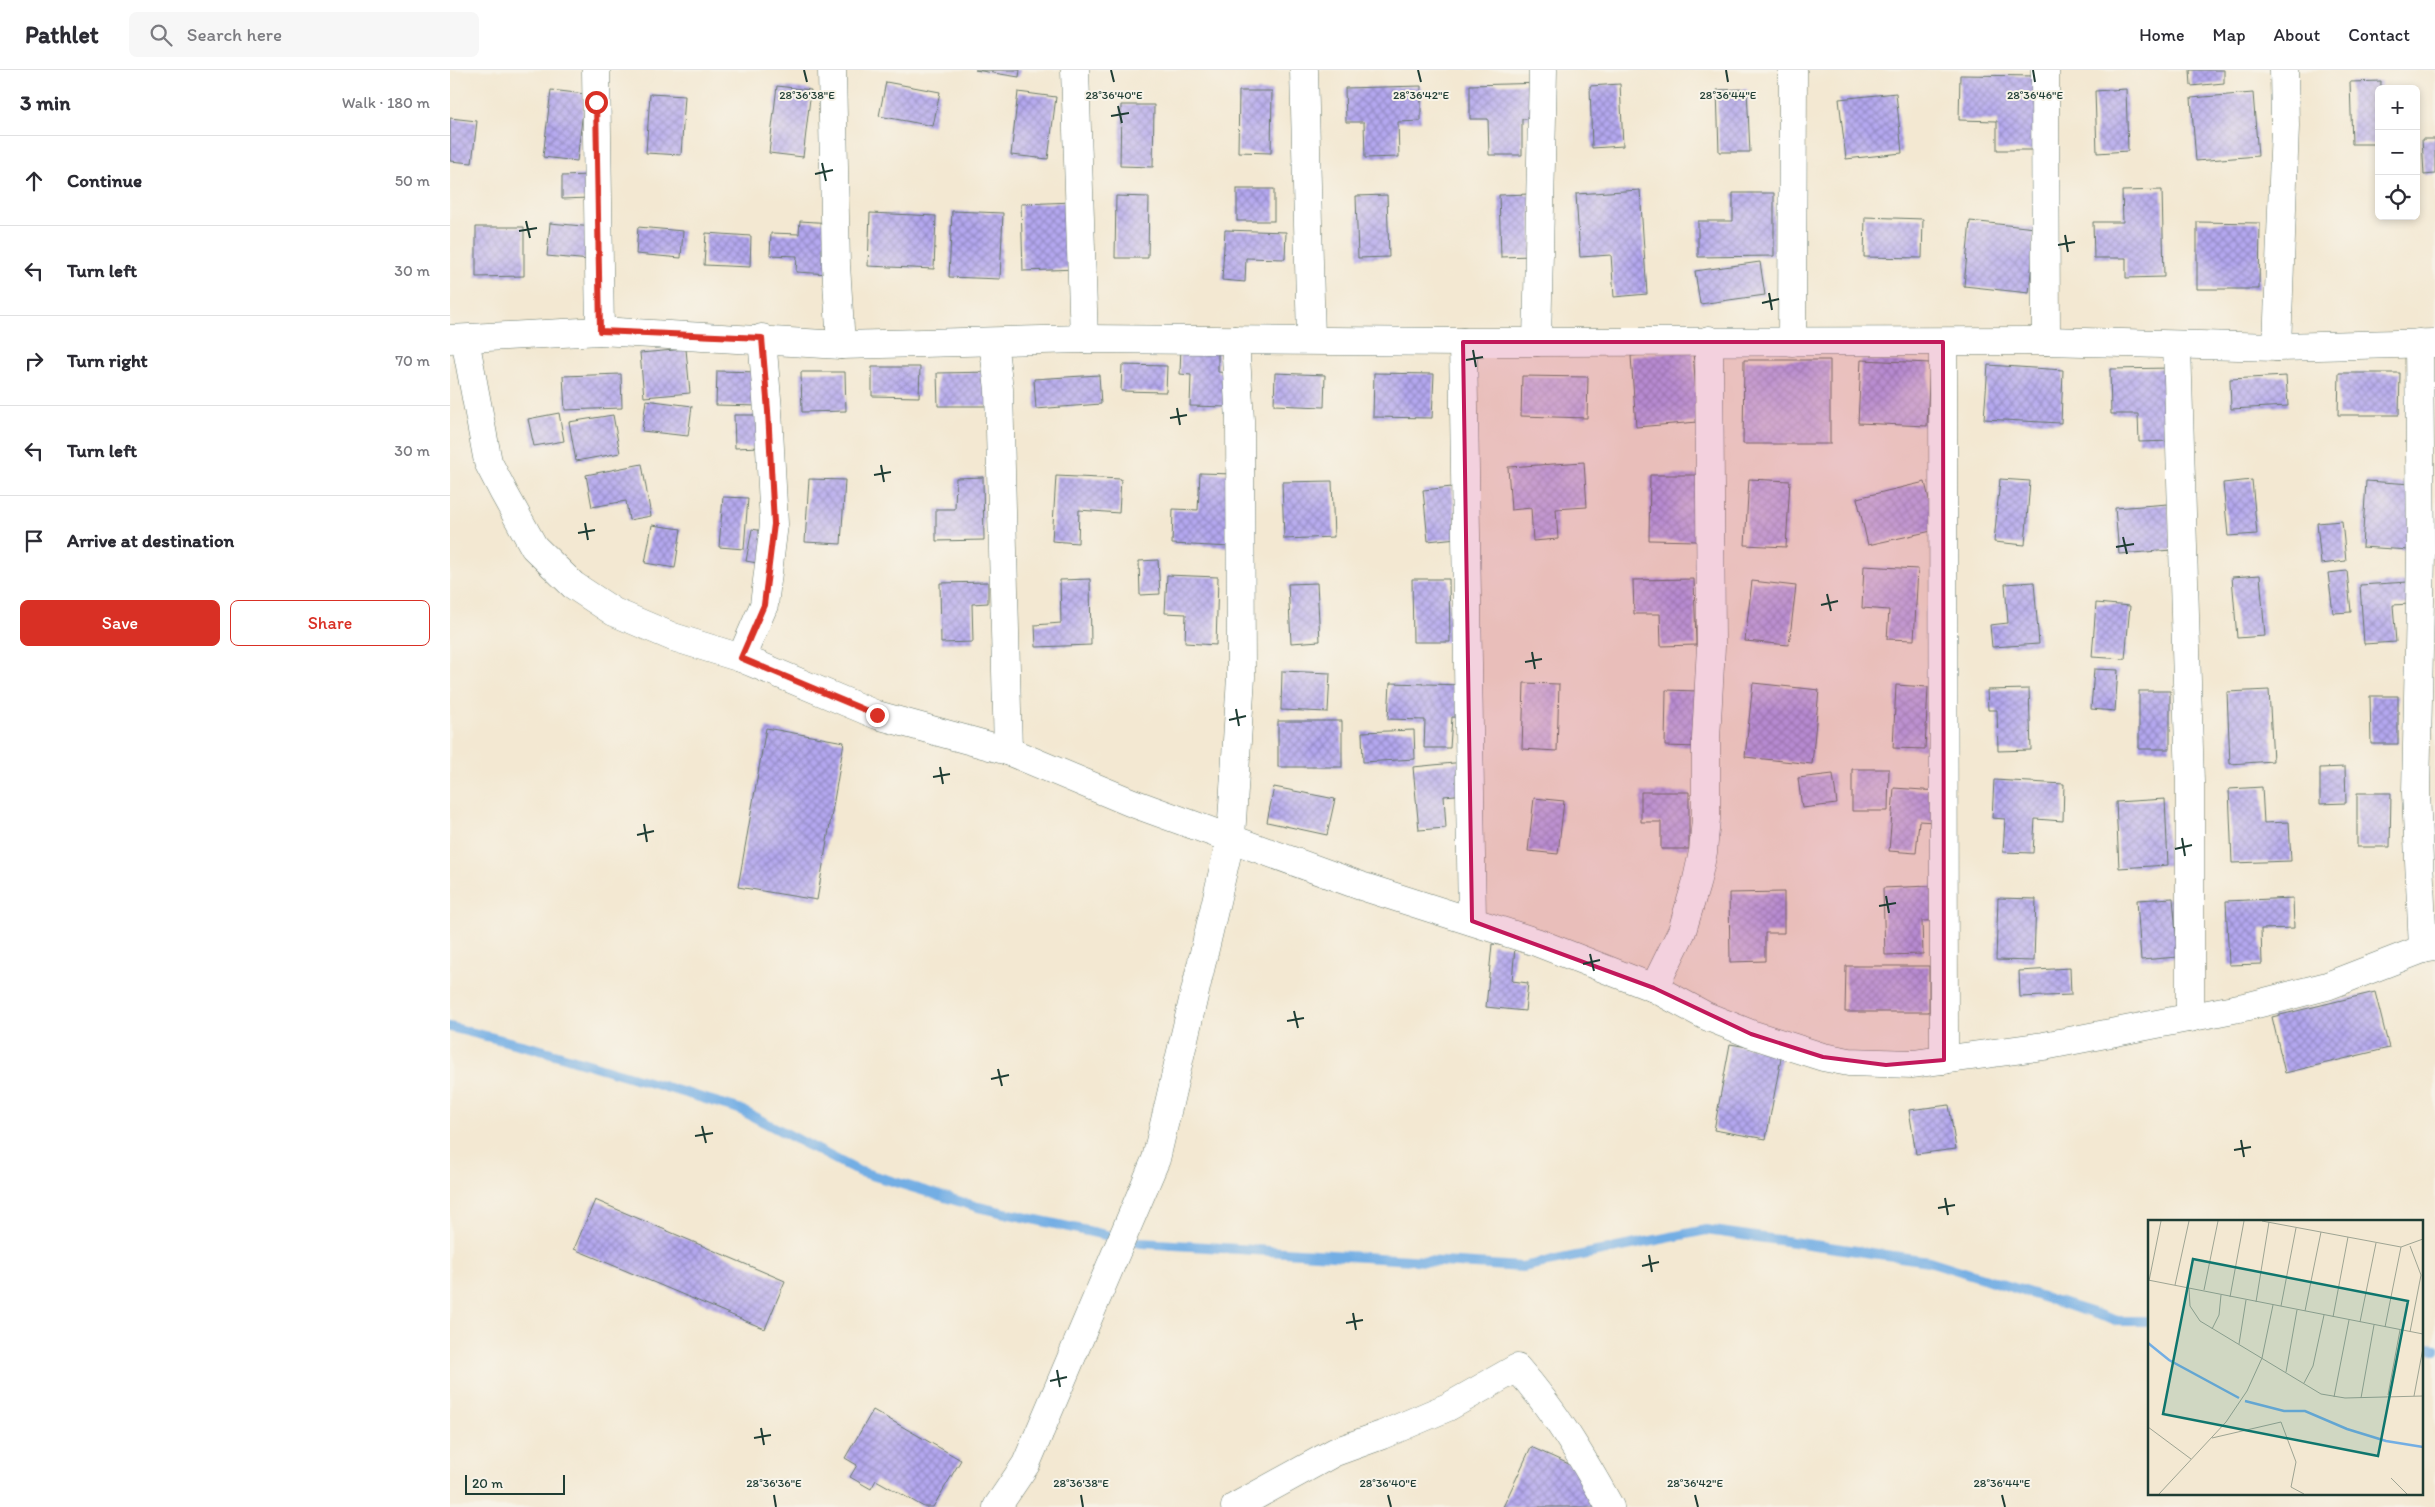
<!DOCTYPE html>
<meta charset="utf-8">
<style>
:root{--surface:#fff;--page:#f7f7f7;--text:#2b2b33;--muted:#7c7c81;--line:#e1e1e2;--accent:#d93025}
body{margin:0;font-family:Itim,sans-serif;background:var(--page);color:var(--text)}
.controls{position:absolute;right:15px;top:15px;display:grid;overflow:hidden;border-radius:8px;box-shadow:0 2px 8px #0003}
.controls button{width:45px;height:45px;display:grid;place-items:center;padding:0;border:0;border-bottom:1px solid var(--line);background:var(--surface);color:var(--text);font:25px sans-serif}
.scale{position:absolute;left:15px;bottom:12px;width:100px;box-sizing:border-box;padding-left:5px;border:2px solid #1f3d34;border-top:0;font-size:14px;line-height:18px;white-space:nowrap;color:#1f3d34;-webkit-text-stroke:4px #f7f3e8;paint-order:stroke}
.stop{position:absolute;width:15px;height:15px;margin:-11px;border:4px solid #d93025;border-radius:50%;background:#fff}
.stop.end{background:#d93025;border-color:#fff;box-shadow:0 1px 5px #0008}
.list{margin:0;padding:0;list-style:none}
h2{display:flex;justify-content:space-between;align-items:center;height:65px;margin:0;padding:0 20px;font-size:21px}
h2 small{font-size:16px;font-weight:400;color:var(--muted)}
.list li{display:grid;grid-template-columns:32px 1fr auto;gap:15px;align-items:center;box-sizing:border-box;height:90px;padding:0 20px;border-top:1px solid var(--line)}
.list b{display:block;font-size:19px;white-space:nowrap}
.list em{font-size:16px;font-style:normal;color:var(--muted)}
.actions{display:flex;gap:10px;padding:15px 20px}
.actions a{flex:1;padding:11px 0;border:1px solid var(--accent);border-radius:8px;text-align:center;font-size:18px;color:var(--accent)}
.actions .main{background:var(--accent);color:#fff}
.icon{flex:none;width:28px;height:28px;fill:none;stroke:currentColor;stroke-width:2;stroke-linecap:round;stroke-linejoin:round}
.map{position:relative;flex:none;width:1985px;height:1437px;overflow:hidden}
header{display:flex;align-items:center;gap:30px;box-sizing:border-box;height:70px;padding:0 25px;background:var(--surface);border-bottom:1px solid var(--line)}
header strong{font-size:24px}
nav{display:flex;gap:28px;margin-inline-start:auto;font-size:18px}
.search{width:350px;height:45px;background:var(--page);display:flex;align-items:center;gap:12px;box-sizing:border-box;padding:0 18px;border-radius:8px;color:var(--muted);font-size:19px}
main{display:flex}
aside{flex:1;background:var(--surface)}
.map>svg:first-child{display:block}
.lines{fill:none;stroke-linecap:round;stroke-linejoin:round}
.stream{stroke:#73aee4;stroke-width:10}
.building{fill:url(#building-cross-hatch)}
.minor-casing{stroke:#69796b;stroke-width:29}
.minor{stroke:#fff;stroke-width:28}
.route{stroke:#d93025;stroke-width:6}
.marked{fill:#c2185b;fill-opacity:0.2;stroke:#c2185b;stroke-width:4;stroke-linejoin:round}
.ticks{fill:none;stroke:#1f3d34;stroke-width:2}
.inset-river{fill:none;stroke:#73aee4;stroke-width:2.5}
.inset-road{fill:none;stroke:#9ea493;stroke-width:1}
.view{fill:#0f766e;fill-opacity:0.15;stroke:#0f766e;stroke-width:2.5}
.inset-edge{fill:none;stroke:#1f3d34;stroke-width:2.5}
.ticks-label{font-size:12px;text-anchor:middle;fill:#1f3d34;stroke:#f7f3e8;stroke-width:4;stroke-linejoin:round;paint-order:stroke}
</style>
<header>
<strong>Pathlet</strong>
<div class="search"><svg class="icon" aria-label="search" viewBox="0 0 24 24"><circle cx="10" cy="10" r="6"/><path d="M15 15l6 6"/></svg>Search here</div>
<nav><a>Home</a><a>Map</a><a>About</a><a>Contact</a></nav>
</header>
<main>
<aside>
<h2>3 min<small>Walk · 180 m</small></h2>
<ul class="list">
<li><svg class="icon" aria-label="ahead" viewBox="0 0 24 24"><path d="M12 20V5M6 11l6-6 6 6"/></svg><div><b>Continue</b></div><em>50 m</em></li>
<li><svg class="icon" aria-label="left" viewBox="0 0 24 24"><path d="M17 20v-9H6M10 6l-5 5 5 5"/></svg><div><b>Turn left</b></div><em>30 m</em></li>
<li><svg class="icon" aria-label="right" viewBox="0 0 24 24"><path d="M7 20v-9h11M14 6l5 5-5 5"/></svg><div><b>Turn right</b></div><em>70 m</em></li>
<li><svg class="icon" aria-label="left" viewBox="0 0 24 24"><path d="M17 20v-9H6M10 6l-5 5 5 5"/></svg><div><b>Turn left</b></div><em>30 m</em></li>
<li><svg class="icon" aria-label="arrive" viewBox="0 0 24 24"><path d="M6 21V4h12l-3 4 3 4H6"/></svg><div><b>Arrive at destination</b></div></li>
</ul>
<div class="actions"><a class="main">Save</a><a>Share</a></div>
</aside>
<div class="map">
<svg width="1985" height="1437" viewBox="0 0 1985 1437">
<defs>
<pattern id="building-cross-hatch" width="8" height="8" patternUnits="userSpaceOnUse" patternTransform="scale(1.25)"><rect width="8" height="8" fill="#b4a7ef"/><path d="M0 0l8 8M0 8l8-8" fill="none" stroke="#9289c2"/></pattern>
</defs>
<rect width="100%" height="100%" fill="#f7f3e8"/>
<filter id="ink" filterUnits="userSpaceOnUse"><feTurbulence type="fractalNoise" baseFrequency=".02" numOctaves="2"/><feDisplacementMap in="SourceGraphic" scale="10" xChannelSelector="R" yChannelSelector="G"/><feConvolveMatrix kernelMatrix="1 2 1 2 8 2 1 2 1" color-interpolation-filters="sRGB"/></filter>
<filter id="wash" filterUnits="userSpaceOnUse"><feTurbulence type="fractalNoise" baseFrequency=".0096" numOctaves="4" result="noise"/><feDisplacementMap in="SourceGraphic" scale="20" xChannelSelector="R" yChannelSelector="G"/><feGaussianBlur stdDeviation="1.12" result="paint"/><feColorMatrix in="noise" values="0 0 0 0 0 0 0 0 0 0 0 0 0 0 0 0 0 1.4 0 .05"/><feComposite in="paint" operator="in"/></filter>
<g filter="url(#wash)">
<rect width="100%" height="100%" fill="#f3e8d2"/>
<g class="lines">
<!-- stream -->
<g class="stream">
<path d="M0,957L91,980L289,1039L408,1101L528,1137L692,1173L1072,1197L1256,1160L1479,1191L1668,1251H1699"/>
<path d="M1971,1277L1985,1279"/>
</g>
</g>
<g id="blocks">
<!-- building -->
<g class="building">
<path d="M525,0H570L569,7Z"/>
<path d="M1740,0H1774V13L1741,16Z"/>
<path d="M1510,5L1588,6L1587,80H1547V51L1509,50Z"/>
<path d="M1931,11L1929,74H1902L1900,12Z"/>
<path d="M436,12L490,22L483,56L429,46Z"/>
<path d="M1095,13L1096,48L1072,49V85H1039L1038,49H1020V15Z"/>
<path d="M1170,14L1173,76L1142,78L1140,16Z"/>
<path d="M327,16L361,20L353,87L319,83Z"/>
<path d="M971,16V51L948,52L949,87L915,88L914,52H896L895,18Z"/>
<path d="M1297,19L1300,82H1269L1267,20Z"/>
<path d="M1676,19L1678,81L1647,83L1645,21Z"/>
<path d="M101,20L135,24L127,91L93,87Z"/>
<path d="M789,21H822L821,83L788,82Z"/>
<path d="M568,22L606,27L598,89L561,85Z"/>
<path d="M1446,23L1452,83L1396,89L1389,29Z"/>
<path d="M1803,23L1808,86L1746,91L1741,28Z"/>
<path d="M200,24L235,26L231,85L196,83Z"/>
<path d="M671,35H704L703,97L670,96Z"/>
<path d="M0,48L27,51L22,93L0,91Z"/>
<path d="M1972,69H1985V104L1974,105Z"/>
<path d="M139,105L140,128L112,129V106Z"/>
<rect x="787" y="119" width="37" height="32"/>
<path d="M1190,120L1197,224L1164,227L1161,185L1130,187L1126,124Z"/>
<path d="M1712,120L1714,207L1676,208V188H1644L1643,152H1673L1672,121Z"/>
<path d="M1283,123H1324V186L1248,187V151H1283Z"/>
<path d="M1080,124L1082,186L1051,187L1049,125Z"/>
<path d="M937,125L939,187L908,188L906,126Z"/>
<path d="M666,126L699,127L698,188H665Z"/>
<path d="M624,132L627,199L573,201L571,134Z"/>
<path d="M502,141L553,143L550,209L499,207Z"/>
<path d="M420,143L486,146L484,199L418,196Z"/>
<path d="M1415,147L1473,149L1472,188L1414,187Z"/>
<path d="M350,151L383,153L380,204L346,202L347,186L320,185L321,163L349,164Z"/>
<path d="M1520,151L1585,158L1579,223L1514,216Z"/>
<path d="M1747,152L1810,153L1809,219H1747Z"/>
<path d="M100,153L143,157L140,190L97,186Z"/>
<path d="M26,157H74V206L26,207Z"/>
<path d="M188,157L233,161L231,188L186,184Z"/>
<path d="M775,160L836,162L835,189L796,188L795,212L772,210Z"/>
<path d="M256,163L301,166L300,197L254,195Z"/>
<path d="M1310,192L1315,225L1250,234L1245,201Z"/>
<path d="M731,274H768V302L780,303L779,337L740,336L741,305L730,304Z"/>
<path d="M236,279L240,323L194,327L190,283Z"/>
<path d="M1243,281L1248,352L1186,357L1181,286Z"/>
<path d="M1294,290H1380V374H1293Z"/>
<path d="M1411,290L1480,293L1477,356L1408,353Z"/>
<path d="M672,295L717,296L716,322L671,321Z"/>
<path d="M1538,295L1613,300L1611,353L1534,349Z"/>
<path d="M422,297H470L469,327L422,326Z"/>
<path d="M1722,298L1723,371L1689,372L1688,344H1661L1660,299Z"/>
<path d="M267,301L309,302L308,336L266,335Z"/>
<path d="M351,302H395L396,341L352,342Z"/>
<path d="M543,302V336H488L487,303Z"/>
<path d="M825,303L875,305L874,337L824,335Z"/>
<path d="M924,303L984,304L982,348L923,347Z"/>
<path d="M1889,303H1950L1949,345H1888Z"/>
<path d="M171,304L172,338L115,340L113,306Z"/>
<path d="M649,305L651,334L586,339L584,309Z"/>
<path d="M1072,306L1138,307L1137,348L1071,346Z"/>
<path d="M1836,306L1838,336L1781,339L1780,309Z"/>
<path d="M196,330L242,336L238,366L192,361Z"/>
<path d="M109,343L114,371L84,376L78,349Z"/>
<path d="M163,345L170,383L126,391L119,352Z"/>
<path d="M284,345H310L311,377L285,378Z"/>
<path d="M1134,392L1137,437L1106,439L1108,469L1083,471L1081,438L1061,440L1058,397Z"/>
<path d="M192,394L201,446L179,450L176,431L142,437L136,405Z"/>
<path d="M750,403L784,404L781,477L722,474L723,439L748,440Z"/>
<path d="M1200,405H1249L1248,471L1199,470Z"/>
<path d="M606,406L671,409L669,443L629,440L628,473L602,471Z"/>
<path d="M533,407L534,470L486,471V439H505L506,408Z"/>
<path d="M359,409L395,410L391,474L355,472Z"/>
<path d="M1299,409L1340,411L1336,477L1295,475Z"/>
<path d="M1550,409L1580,411L1575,475L1544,472Z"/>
<path d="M1802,410L1807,464L1778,466L1773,413Z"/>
<path d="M882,411L884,467L834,469L832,412Z"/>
<path d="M1916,411L1962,414L1959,480L1912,477Z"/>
<path d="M1475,412L1486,460L1418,475L1407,428Z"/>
<path d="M1002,417L1007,468L978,471L973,420Z"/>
<path d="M273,427L298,428L294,479L269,477Z"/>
<path d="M1718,434L1722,480L1669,484L1665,438Z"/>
<path d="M1892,451L1896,491L1871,494L1867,453Z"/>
<path d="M202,455L231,459L225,498L195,493Z"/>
<path d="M302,459L325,463L318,495L296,491Z"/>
<path d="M708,490L710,524L690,525L689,491Z"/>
<path d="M1414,496L1468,499L1464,570L1437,569L1439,540L1412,538Z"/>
<path d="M1897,501L1901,542L1883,543L1878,503Z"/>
<path d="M717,505L768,507L766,575L735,573L736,544L715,543Z"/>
<path d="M1810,505L1815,566L1787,568L1782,507Z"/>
<path d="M640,509L641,575L586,577L585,555L611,553L610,510Z"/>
<path d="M962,509H999L1000,572H963Z"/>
<path d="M1244,509L1246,575L1211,576L1210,544H1184L1183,510Z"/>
<path d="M1302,511L1346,516L1339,575L1295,571Z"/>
<path d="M538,512V533L522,534L523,572L491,573L490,513Z"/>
<path d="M1584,512L1589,574L1542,577L1540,555L1558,553L1555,514Z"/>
<path d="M1958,512L1959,534L1943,535L1946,572L1914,574L1910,515Z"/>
<path d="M867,513L870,571L841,573L838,514Z"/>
<path d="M1646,533L1680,536L1675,589L1642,587Z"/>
<path d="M1644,599L1668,600L1665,641L1641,639Z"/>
<path d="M832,601L880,603L878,642L831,640Z"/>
<path d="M940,613L1014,615L1013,648L1002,647L1000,678H974L975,650L938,649Z"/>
<path d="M1074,613L1109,614L1107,681L1072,679Z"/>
<path d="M1303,613L1369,620L1362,694L1295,687Z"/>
<path d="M1446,615L1478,617L1475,679L1443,678Z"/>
<path d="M1579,619L1581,680L1548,681L1547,640H1538L1537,620Z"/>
<path d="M1216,620L1248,621V677L1215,676Z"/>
<path d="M1819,620L1823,691L1780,694L1777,622Z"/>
<rect x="1689" y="621" width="31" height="58"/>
<path d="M1920,626H1948V674H1921Z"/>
<rect x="828" y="651" width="64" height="46"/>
<path d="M316,658L394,672L367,830L288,817Z"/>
<path d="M964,660L965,689L913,692L912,662Z"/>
<path d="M1024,691L1027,723L994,726L996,758L969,760L963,697Z"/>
<path d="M1895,697L1896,733L1870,734V698Z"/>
<path d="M1402,699H1439L1438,741H1402Z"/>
<path d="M1383,704L1387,734L1352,738L1348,708Z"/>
<path d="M1544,710L1614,714L1613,751L1585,749L1583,783L1553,782L1555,749L1542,748Z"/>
<path d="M824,717L885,729L877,765L817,752Z"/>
<path d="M1812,717L1814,753L1839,752L1841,791L1782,793L1779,719Z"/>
<path d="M1444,718L1502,722L1500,753L1469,751L1466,783L1439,781Z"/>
<path d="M1191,722H1239V779H1211V752H1191Z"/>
<path d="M1907,723H1941L1940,777H1907Z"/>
<path d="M1084,728L1114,731L1108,784L1078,781Z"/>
<path d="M1715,729L1718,795L1669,798L1666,732Z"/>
<path d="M1502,815L1504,850L1472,851L1473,884L1435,885L1433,818Z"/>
<path d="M1334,822V863H1315V891L1280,892L1279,823Z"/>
<path d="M1548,828L1586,829L1584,891L1546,890Z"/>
<path d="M1723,828L1728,887L1691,890L1687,830Z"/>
<path d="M1843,828L1844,858L1811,859L1812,894L1779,895L1776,831Z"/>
<path d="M1042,874L1065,877L1062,911L1078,913L1075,941L1036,937Z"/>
<path d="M1396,896H1479V942H1395Z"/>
<path d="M1620,898L1621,925L1570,927L1569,901Z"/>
<path d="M1925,922L1939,978L1835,1003L1822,947Z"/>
<path d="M1280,974L1332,983L1316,1069L1264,1060Z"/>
<path d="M1499,1035L1506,1079L1466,1084L1459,1040Z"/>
<path d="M145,1130L335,1211L315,1259L124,1179Z"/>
<path d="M423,1340L511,1390L483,1437H474L426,1410L421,1419L400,1407L407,1395L395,1388Z"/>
<path d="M1081,1377L1159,1412L1147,1437H1053Z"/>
</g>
</g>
</g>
<g filter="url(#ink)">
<use href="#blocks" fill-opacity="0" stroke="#69796b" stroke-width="1"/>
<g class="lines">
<!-- minor casing -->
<g class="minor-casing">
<g id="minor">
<path d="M146,0L150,261"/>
<path d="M382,0L386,195L391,275"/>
<path d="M625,0L634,269"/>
<path d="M854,0L861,269"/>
<path d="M1595,0L1596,271"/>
<path d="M0,269L150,261L391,275L634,269L1013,272L1596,271L1827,277L1985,273"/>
<path d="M15,269L38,392L54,423L84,477L123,515L164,542L223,567L291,588L427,645L558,681L680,732L911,816L1086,872L1204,918L1256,946L1301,964L1373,987L1399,992L1463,994L1594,976L1799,936L1877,916L1973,879L1985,877"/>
<path d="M543,272L549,319L558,681"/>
<path d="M1013,272L1022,851"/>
<path d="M1087,272L1093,0"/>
<path d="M1342,272L1343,0"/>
<path d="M1493,272L1494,990"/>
<path d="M1969,273L1971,484L1966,723L1973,879"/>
<path d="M1727,275L1740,713V948"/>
<path d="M1827,277L1835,56L1834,0"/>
<path d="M291,588L314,535L324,454L318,341L312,268"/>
<path d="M1204,918L1232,861L1246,814L1253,782L1256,749V669L1261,576L1259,270"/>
<path d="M547,1437L576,1394L706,1089L781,767L791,607L790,350L785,270"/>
<path d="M785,1437L885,1382L932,1365L998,1337L1067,1298C1105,1341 1132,1387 1160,1437"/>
</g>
</g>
<!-- minor -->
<use href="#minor" class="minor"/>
</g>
</g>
<g class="lines" filter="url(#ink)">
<!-- route -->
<path class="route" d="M146,32L150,261L312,268L318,341L324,454L314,535L291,588L427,645"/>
</g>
<!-- marked area -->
<path class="marked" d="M1013,272H1493L1494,990L1436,995L1373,987L1301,964L1204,918L1022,851Z"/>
<!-- ticks -->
<path class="ticks" d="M354,0L357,12M661,0L664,12M968,0L971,12M1276,0L1278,12M1583,0L1585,12M668,36L672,53M661,46L679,43M372,93L376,111M365,104L383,100M76,151L80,168M69,161L87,158M1615,165L1618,182M1608,175L1625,172M1319,223L1322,240M1312,233L1329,229M1023,280L1026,297M1016,290L1033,287M727,338L730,355M720,348L737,345M431,395L434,412M424,405L441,402M135,453L138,470M128,463L145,460M1673,467L1677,484M1666,477L1684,474M1377,524L1381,541M1371,535L1388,531M1082,582L1085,599M1075,592L1092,589M786,639L789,656M779,650L796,646M490,697L493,714M483,707L500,704M194,754L197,772M187,765L204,761M1732,768L1735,786M1725,779L1742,775M1436,826L1439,843M1429,836L1446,833M1140,884L1144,901M1133,894L1150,890M844,941L848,958M837,951L854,948M548,999L552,1016M541,1009L559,1005M252,1056L256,1073M245,1066L263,1063M1791,1070L1794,1087M1784,1080L1801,1077M1495,1128L1498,1145M1488,1138L1505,1135M1199,1185L1202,1202M1192,1196L1209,1192M903,1243L906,1260M896,1253L913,1250M607,1300L610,1317M600,1311L617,1307M311,1358L314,1375M304,1368L321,1365M324,1425L326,1437M631,1425L633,1437M938,1425L941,1437M1245,1425L1248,1437M1552,1425L1555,1437"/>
<!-- overview -->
<g transform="translate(1698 1150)">
<rect width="275" height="275" fill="#f3e8d2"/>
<path class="inset-river" d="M0,123L21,140L91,178M97,181L136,191H157L199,209L238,221L275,227"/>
<path class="inset-road" d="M114,1L253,27L275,19M262,26L273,55L262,112M0,60L275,114M1,61L13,1M27,65L41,1M41,68L42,86L52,101L173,174L197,178L275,176M56,70L70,1M82,77L96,1M108,82L121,2M133,86L148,8M157,91L173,12M185,97L200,17M212,102L228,23M237,107L253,27M64,109L71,95L73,75M91,124L98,80M138,152L149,90M156,163L165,146L176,95M240,175L252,110M266,176L275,128M186,177L201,100M213,178L226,105M0,207L43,239M64,218L133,202L148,242L143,267L156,274M243,258L259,274M11,274L78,202L99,171L114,138L125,85"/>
<path class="view" d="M45,39L260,81L230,236L15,194Z"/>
<rect width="275" height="275" class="inset-edge"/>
</g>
<g class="ticks-label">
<text x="357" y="29">28°36'38"E</text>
<text x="664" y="29">28°36'40"E</text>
<text x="971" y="29">28°36'42"E</text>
<text x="1278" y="29">28°36'44"E</text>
<text x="1585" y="29">28°36'46"E</text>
<text x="324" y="1417">28°36'36"E</text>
<text x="631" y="1417">28°36'38"E</text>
<text x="938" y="1417">28°36'40"E</text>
<text x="1245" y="1417">28°36'42"E</text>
<text x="1552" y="1417">28°36'44"E</text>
</g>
</svg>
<div class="controls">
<button>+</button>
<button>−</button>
<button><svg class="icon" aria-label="locate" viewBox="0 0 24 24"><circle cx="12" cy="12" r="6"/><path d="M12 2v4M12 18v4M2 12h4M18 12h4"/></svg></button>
</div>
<div class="scale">20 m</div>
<div class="stop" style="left:146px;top:32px"></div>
<div class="stop end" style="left:427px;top:645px"></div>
</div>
</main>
